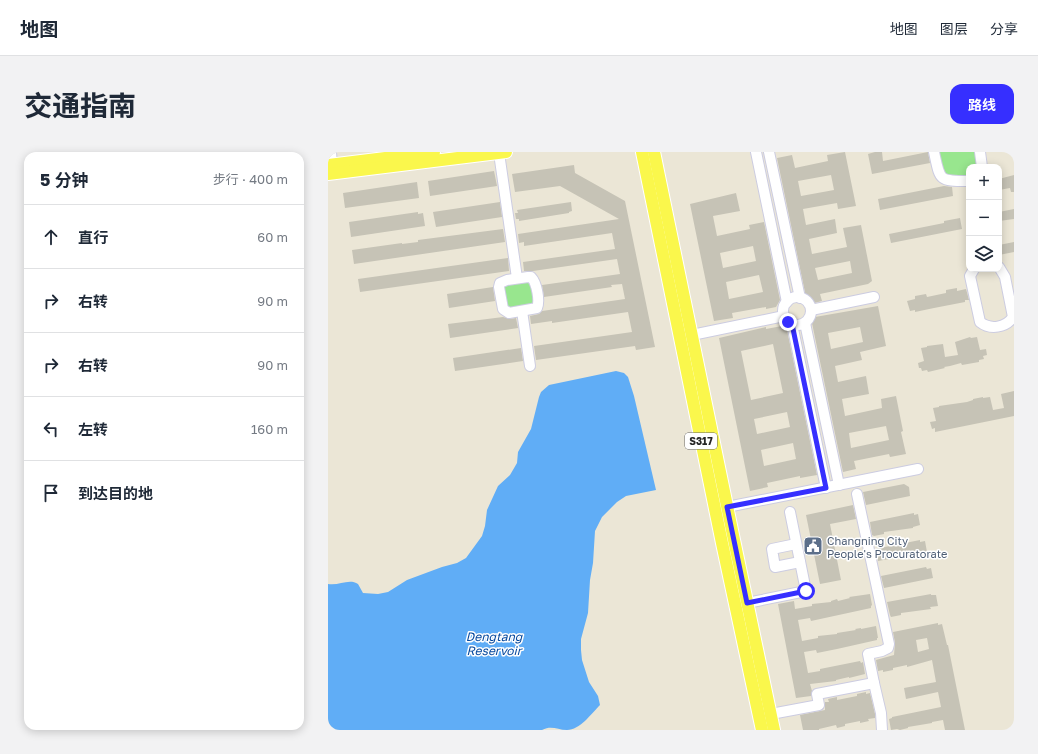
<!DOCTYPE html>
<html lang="zh">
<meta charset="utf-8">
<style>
:root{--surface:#fff;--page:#f2f2f3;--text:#1f2937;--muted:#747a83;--line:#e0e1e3;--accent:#362fff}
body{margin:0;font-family:"Golos Text","Noto Sans SC",sans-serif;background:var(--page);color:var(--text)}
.controls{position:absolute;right:12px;top:12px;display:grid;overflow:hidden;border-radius:8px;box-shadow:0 2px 10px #0003}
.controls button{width:36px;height:36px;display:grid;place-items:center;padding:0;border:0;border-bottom:1px solid var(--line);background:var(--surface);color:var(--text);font:20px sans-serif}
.stop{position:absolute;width:12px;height:12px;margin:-9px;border:3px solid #362fff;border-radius:50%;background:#fff}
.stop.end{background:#362fff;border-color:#fff;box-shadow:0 1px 4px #0008}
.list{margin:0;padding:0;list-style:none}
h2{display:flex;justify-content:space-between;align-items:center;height:52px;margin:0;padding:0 16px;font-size:17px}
h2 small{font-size:13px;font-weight:400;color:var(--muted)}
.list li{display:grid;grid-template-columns:26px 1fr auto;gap:12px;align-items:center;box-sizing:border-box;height:64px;padding:0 16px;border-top:1px solid var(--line)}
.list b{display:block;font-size:15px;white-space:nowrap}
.list em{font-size:13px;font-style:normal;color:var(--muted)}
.icon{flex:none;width:22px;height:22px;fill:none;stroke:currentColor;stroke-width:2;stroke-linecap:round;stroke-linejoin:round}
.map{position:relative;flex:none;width:686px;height:578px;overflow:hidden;border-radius:12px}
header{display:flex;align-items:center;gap:24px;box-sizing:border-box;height:56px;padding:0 20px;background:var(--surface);border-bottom:1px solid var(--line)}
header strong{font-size:19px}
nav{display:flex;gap:22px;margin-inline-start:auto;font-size:14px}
.intro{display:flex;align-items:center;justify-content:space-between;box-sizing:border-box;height:96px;padding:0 24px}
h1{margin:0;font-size:28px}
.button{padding:10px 18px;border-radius:12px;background:var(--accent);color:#fff;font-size:14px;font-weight:700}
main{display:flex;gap:24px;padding:0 24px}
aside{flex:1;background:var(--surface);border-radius:12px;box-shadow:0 2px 10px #0003}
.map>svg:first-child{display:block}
.green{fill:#98e68e}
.water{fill:#60adf6}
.building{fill:#c6c3b6;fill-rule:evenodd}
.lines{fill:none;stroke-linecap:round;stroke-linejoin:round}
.minor-casing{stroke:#cccce1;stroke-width:12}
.major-casing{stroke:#fff;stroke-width:14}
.minor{stroke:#fff;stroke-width:10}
.major{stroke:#faf74c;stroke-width:12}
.route{stroke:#362fff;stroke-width:5}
.labels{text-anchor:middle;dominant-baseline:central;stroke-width:3;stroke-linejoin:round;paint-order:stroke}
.shield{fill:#fff;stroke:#676767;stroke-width:1}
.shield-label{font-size:10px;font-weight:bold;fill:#262626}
.service-label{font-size:11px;fill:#4e5e75;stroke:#fff;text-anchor:start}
.water-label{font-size:12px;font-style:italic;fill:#04479d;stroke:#fff}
</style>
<header>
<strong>地图</strong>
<nav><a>地图</a><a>图层</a><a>分享</a></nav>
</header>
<div class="intro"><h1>交通指南</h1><a class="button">路线</a></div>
<main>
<aside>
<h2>5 分钟<small>步行 · 400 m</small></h2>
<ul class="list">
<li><svg class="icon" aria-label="ahead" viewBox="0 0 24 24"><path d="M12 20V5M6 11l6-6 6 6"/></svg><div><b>直行</b></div><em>60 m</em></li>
<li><svg class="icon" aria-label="right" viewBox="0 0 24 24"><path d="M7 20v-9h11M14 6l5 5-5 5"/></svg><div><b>右转</b></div><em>90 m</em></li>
<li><svg class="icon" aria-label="right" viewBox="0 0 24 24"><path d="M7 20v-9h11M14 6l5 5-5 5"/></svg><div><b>右转</b></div><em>90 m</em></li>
<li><svg class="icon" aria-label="left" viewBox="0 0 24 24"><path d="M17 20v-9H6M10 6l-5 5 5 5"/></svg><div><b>左转</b></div><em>160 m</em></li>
<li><svg class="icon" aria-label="arrive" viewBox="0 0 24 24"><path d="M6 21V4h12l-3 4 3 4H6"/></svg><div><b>到达目的地</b></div></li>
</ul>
</aside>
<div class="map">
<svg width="686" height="578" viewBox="0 0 686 578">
<rect width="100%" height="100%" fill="#ebe6d6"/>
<!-- green -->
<g class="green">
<path d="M610,0H649L650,15H641V23C637,25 633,25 628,25C611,25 613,13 610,0Z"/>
<path d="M200,129L203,132L206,152L182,157L179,155L175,133Z"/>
</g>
<!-- water -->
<path class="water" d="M288,219L296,221L300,225L306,244L328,338L298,344L289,350L274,365L267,379L265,411L262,428L260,461L253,487V498L254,508L261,530L270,544L272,553C263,562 252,578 239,578C229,578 224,573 214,578H0V432C11,434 21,426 30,432L35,441L50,442L60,440L79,428L114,415L129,411L138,406L154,384L157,374L159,358L170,334L182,323L189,311L190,300L203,277L211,245L213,240L221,233Z"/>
<!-- building -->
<g class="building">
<path d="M517,0L528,54L510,57L509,51L475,57L478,73L507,67L509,81L481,87L484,102L519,95L515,76L533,73L544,129L540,132L492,142L494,149L482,152L478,148V145L449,6L464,3L467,16L500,9L499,3ZM503,23L506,38L473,44L470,29ZM522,109L524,121L490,128L487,116Z"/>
<path d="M547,0H554L555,9L600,0L602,11L544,22L540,2Z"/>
<path d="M246,13L247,21L297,49L327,195L308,198L307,194L208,208L206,194L304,180L300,160L224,171V169L203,172L202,164L211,162L214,159L297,147L294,132L283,133L284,135L216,145L214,133L292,122L289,107L205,119H196L195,110L287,97L284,81L196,94V90L191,91L190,82L291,67L232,34L187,40L184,22Z"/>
<path d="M166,19L169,34L102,44L100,29Z"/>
<path d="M686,23V40H683L682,36L671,38V27Z"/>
<path d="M89,30L91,46L17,56L15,41Z"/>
<path d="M616,34L624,35L625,44L552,58L550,47Z"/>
<path d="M408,41L412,59L385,64L389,84L422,77L421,73L436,70L452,148L448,155L438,157V155L404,161L405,166L386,169L362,52ZM425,94L428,109L395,116L392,101ZM431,123L435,140L401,147L398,130Z"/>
<path d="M172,50L174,65L108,75L105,60Z"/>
<path d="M243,50L244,59L241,60V61L191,69V67H188L187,61H190L189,58Z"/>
<path d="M686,57V67L671,69V60Z"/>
<path d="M90,60V62L95,61L97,74L23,85L21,70Z"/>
<path d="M632,66L634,77L563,91L561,82L616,71V69Z"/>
<path d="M175,77L177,90L26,112L24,98L74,91V92L90,90V88Z"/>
<path d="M686,90V100L671,103V93Z"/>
<path d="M180,106L181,119L32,140L30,127Z"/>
<path d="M165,135L167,149L121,156L119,142Z"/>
<path d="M629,136V139L638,137L641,148H637V150L606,156L587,160V158L582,159L579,149L587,147V144L598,142L599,145L618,141V138Z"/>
<path d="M550,154L558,194L532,200L534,208L507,214L510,230L538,224L541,242L514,247L517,264L554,256L553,247L568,244L575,279L573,280L578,302L562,305L561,302L526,309L528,317L515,320L484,171L487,165ZM532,175L535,190L503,197L500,181ZM558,274L561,288L523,296L521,281Z"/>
<path d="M175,165L182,167L188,166L190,176L122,186L120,172Z"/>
<path d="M454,174L459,178L489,323L472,326V324L439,331L440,335L422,339L391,186L438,175V177ZM445,192L455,241L423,248L413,199ZM459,260L462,275L429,282L426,267ZM465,291L468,307L436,314L433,298Z"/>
<path d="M642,185L643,186L649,185L652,198L658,197L659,203L655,204L656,207L651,208V210L634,213L633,211L622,214L616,215L617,216L600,220L599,218L594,219L593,216H591L590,211L596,209L593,196L599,195V194L615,192L617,205L630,203L627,190Z"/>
<path d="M193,196L195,209L127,219L125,206Z"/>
<path d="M686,239V264L607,280V276L604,277L602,270L608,269L605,256L611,255V254L639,250L645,248V247L655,245V246L662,245L665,258L676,256L673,242Z"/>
<path d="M576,332L581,335L582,344L538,353L535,340Z"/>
<path d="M525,353L528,367L502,372L513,428L492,432L478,363Z"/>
<path d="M586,361V363L590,362L592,373L585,375V376L556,380V382L546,384L544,383L542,370Z"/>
<path d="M592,388V390L597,389L599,400L550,409L547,397Z"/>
<path d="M598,415L599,417L603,416L605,426L556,436L553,424Z"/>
<path d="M542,442L544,453L543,454V456L483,469L482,466L470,468L474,489L490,486V484L509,482V481L528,478L527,477L533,476V477L548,474L550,486H549V488L509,497L489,501L488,498L476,500L480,521L492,519V517L532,509L533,511L535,510L537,522L521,526V525L508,528V529L482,532L484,539L483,544L468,546L450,452L466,449L467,457L484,454V452L503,450V449L509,447L510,449L522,446L521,445Z"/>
<path d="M603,442V443H608L610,454L602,455L603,457L573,461V463L563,465L562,463L559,450Z"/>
<path d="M610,471V473L614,472L619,493H620L637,578H617L615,568L604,570V571L580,575V576L572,578L569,577L563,578L561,567L564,566V565L613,555L610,540L578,547L576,536L608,530L604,508L579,515V513L565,516V518L555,520V518L550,519L548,508L566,503L567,491L565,480ZM599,486L601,497L590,500L588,488Z"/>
<path d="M538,540V542L542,541L547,562V566L540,567L541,569L532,571V569L517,572V574L509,576L508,573L491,577V578H475L472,563L497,558V550H501L500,547L509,545V548L529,544V542Z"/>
</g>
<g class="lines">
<!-- minor casing -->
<g class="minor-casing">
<g id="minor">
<path d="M3,0L4,13"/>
<path d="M428,0L459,150"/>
<path d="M441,0L472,146"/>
<path d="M606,0C612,28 610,29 639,29L641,28"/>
<path d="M652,0L654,15"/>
<path d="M171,1L189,126"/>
<path d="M646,117L642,124L652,170C662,178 678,176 685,165L677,125L671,115"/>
<path d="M200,125H203C209,131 212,149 209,156L181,161L175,157L171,135L172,131L179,128Z"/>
<circle cx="469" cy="159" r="14"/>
<path d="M483,158L546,145"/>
<path d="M194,159L202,214"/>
<path d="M477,171L511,333"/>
<path d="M464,172L498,336"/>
<path d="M364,183L456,164"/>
<path d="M399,355L590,317"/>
<path d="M468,392L444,397L447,415L472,410"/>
<path d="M419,451L478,439L462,360"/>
<path d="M546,531L553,561L554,578"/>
<path d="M443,562L491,553L489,542L546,531L540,502L554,499L560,496L561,492L529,342"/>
</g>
</g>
<!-- major casing -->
<g class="major-casing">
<g id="major">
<path d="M314,0L394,391L434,578"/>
<path d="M326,0L406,388L446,578"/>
<path d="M0,13L106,0"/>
<path d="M0,22L178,0"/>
</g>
</g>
<!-- minor -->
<use href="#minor" class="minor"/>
<!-- major -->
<use href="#major" class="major"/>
</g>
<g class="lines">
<!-- route -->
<path class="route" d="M460,170L464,172L498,336L399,355L419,451L478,439"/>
</g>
<!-- icons -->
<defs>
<g id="civic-square" transform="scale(1)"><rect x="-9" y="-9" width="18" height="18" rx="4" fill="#5c6f8a" stroke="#fff"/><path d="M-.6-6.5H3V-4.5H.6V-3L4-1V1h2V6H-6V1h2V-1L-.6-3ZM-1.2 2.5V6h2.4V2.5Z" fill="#fff"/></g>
</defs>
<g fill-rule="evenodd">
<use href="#civic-square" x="485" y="394"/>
</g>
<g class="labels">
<!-- shield labels -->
<rect class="shield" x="357" y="281" width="32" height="16" rx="3"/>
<g class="shield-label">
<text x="373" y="289">S317</text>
</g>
<!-- service labels -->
<g class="service-label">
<text x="499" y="388">Changning City<tspan x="499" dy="13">People's Procuratorate</tspan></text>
</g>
<!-- water labels -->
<g class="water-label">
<text x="166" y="484">Dengtang<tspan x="166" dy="14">Reservoir</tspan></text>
</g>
</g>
</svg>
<div class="controls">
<button>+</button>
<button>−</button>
<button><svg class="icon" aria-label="layers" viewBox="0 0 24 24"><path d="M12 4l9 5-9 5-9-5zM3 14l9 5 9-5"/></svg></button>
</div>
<div class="stop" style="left:478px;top:439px"></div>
<div class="stop end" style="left:460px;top:170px"></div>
</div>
</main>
